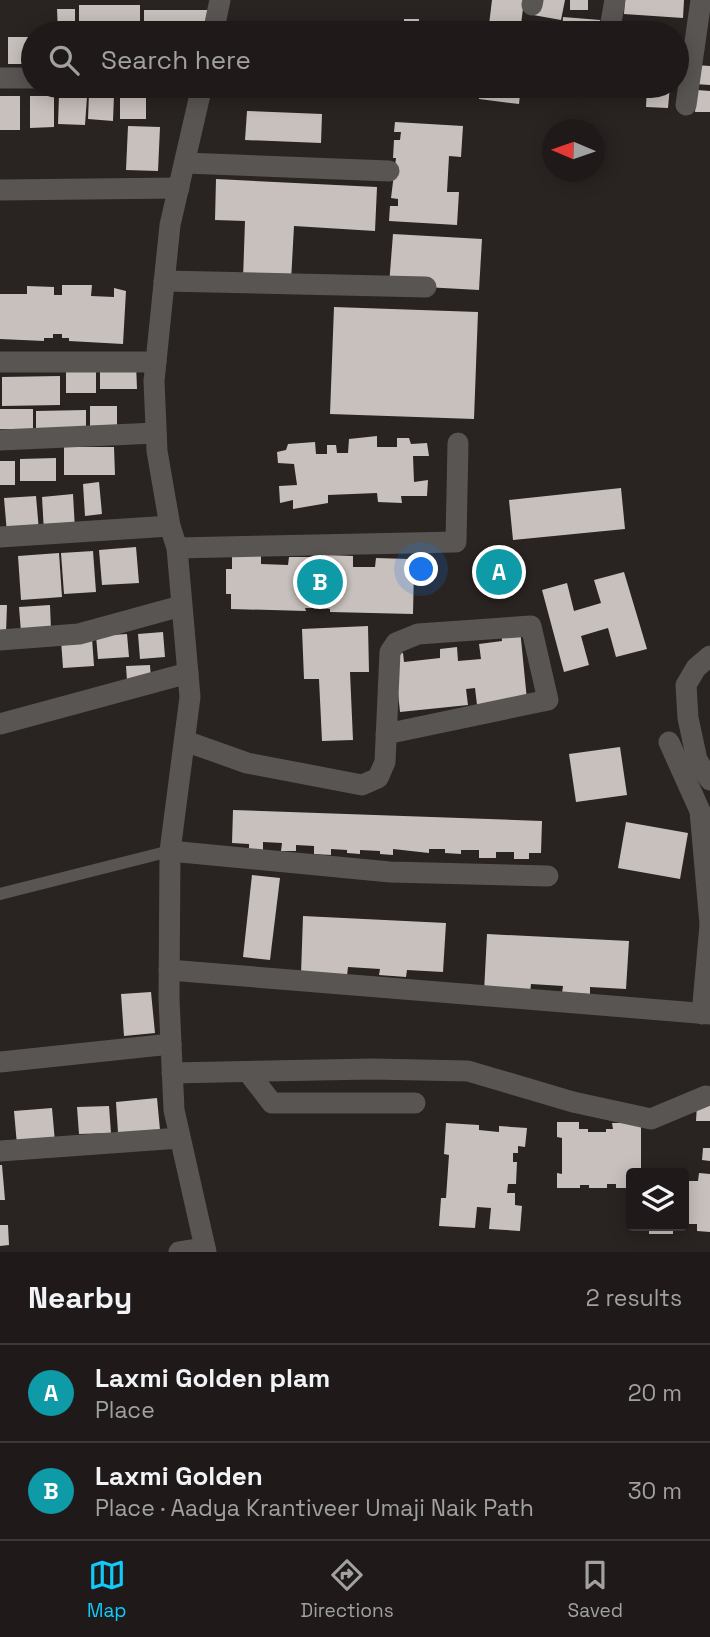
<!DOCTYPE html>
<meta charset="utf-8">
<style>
:root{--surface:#1f1a19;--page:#2c2726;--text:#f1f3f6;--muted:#a1a1a2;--line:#3c3838;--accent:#10cafa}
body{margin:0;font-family:"Space Grotesk",sans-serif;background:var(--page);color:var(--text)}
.controls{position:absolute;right:21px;bottom:21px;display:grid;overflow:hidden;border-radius:7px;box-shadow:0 4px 18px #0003}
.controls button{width:63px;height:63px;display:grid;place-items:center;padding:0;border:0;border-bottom:2px solid var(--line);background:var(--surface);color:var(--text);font:35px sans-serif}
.compass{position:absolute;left:542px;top:119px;width:63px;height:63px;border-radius:50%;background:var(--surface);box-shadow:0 4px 18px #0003;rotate:272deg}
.you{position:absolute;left:422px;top:570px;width:24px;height:24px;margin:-18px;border:5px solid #fff;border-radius:50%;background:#1a73e8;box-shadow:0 0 0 10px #1a73e833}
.badge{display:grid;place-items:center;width:46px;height:46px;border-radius:50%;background:var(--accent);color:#fff;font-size:23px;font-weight:700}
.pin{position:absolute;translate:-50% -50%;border:4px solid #fff;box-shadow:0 2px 7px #0006}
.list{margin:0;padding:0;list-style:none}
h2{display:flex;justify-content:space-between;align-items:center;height:91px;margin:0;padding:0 28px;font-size:30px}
h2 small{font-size:23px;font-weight:400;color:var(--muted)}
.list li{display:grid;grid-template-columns:46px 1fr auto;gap:21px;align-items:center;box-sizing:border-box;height:98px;padding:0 28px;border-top:2px solid var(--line)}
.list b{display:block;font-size:26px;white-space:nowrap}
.list p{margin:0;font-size:23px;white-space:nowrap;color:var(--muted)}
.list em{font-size:23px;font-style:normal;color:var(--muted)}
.icon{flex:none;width:38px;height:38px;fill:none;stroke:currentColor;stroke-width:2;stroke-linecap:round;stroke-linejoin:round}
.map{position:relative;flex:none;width:710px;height:1252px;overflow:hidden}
.search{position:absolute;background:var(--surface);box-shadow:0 4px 18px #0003;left:21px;right:21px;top:21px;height:77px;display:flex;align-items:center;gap:18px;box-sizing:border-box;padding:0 24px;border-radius:38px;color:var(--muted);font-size:26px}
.sheet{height:287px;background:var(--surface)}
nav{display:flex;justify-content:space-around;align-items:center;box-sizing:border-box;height:98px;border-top:2px solid var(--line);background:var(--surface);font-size:19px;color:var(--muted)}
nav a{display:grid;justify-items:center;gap:4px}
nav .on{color:var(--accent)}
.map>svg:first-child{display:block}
.building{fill:#c8c0bc}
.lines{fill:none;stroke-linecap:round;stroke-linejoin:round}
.service{stroke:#585553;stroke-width:12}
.minor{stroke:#585553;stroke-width:21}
</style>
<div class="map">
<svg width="710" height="1252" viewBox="0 0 710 1252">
<rect width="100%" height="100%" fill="#292321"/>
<!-- building -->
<g class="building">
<path d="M492,0H524L520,33H488Z"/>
<path d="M536,0H565L561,20L533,15Z"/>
<rect x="570" y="0" width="18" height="10"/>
<path d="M625,0H684L683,18L624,14Z"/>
<rect x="79" y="5" width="61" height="28"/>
<path d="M57,9H75V33H58Z"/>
<rect x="144" y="10" width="67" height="23"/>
<path d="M563,17L600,20L599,33H562Z"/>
<path d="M404,19H419L418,33H328L329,21L352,22V29L373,30V25L404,26Z"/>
<rect x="8" y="37" width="25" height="27"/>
<path d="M696,65L710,66V85L695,84Z"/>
<path d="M341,86H458V92L341,88Z"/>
<path d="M480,86H521L519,104L479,99Z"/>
<path d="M647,86H670L668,108L646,107Z"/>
<path d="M697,90L710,91V112H695Z"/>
<path d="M146,91V119H120V92Z"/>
<path d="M89,93L114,95L113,121L88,119Z"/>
<path d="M59,95L87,97L85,125L58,124Z"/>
<rect x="0" y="96" width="20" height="34"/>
<path d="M30,96H54V127L30,128Z"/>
<path d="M247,111L322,114L321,143L245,140Z"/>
<path d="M395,122L463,126L461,157L449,156L447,192H459L457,225L389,221L390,206H398V199L391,198L396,158H393L394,140H400L401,132H394Z"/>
<path d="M128,126L160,127L158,171L126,170Z"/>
<path d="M216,179L377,187L375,231L294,226L291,281L243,279L245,221L215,220Z"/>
<path d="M393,234L482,239L479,290L389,285Z"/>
<path d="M62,285H92L91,296L114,297V288L126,291L123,344L69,341V338H62V334H53V338H44V341L0,339V294H27V286L54,287V295H62Z"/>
<path d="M334,307L478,312L474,419L330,414Z"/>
<rect x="66" y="363" width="30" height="30"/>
<path d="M100,364H136L137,389H100Z"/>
<path d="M60,376V405L2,406V377Z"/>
<rect x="90" y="406" width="27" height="23"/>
<rect x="0" y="409" width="33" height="20"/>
<path d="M86,410V430H36V411Z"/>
<path d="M377,436V447H397V438H409L411,444L427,443L429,456H413L414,482L428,480L427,496H401L402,503L378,502L377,493L328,495V503L293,509V500L280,503L279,486L297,485L294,464L278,463L277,452L286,450L288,444L315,442L316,454H327V445H336L337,453H348L349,439Z"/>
<path d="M64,447H114L115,475H64Z"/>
<path d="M56,458V481H20V459Z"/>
<rect x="0" y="461" width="15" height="24"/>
<path d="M99,482L102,514L85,516L83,484Z"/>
<path d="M621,488L625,529L513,540L509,500Z"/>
<path d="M73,494L75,530L44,532L42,497Z"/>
<path d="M36,496L39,531L7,533L4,498Z"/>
<path d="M136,547L139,583L102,585L99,550Z"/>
<path d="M511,548L516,593L487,596L483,551Z"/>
<path d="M93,551L96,592L64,594L61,553Z"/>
<path d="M59,553L62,597L21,600L18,556Z"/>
<path d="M232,555L261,556V564L288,565L289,557H316V565L323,566V555L353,556V567H375L376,558L408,559V568H414L413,614L330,612V609L324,608V605L314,604V608H305L306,611L231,609V594H226V569H232Z"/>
<path d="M624,572L647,649L616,657L608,628L581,636L589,665L564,672L542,590L567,583L574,611L601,603L594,580Z"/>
<path d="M0,605H7L6,633L0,632Z"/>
<path d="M50,605L51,630L21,632L19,607Z"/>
<path d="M368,626L369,672H350L353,740L322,741L319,679H304L302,629Z"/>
<path d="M520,629L527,700L477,705L475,688L466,689L468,705L400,712L394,654L403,653L404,662L440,658V649L457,647L458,661L481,659L479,644L502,641L501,631Z"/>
<path d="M163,632L165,657L140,659L138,634Z"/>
<path d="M127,634L129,657L98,659L96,636Z"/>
<path d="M92,638L94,666L63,668L61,640Z"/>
<path d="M150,665L151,679L127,681L126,666Z"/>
<path d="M620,747L627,795L576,802L569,754Z"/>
<path d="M233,810L542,821L541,853H529V859H514V852H496V858H479V850H461V854L445,853V849H429V853L393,849V855L380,854V851L360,850V854L347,853V850L331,849V855L314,854V846L296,845V851H281L282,843L263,842V851L249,850V844L232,843Z"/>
<path d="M626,822L688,833L680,879L618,868Z"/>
<path d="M252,875L280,878L270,960L243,957Z"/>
<path d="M303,916L446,923L443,972L407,970L406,977L379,975L380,969L348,967L347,976L301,974Z"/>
<path d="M487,934L629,941L626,989L590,987V994L562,993L563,986L531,984L530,993L484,992Z"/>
<path d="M151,992L155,1033L124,1036L121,994Z"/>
<path d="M157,1098L160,1130L118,1133L116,1102Z"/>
<path d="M697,1104H710V1121H696Z"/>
<path d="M109,1106L111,1133L79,1134L77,1107Z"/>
<path d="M52,1108L55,1142L17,1145L14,1111Z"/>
<path d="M557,1122H579V1129H588V1132H606V1129H613L612,1123H641V1173H631V1188H616V1184H607V1188H589V1185H580V1188H557V1173L562,1174V1138L557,1137Z"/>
<path d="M446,1123L479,1125V1130L499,1132V1126L527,1128L525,1147L518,1146V1153H513V1162H517L516,1184H508L507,1193H515V1205L522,1206L520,1231L489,1229L491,1208L477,1207L475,1228L439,1226L441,1198H446L449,1155L444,1154Z"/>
<path d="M703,1148H710V1161L702,1160Z"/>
<path d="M0,1165H2L5,1200H0Z"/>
<path d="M699,1173L710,1174V1232L697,1231V1224H684V1181H698Z"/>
<path d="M0,1225H8L9,1245L0,1246Z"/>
<rect x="649" y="1226" width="24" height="8"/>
</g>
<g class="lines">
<!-- service -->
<path class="service" d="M0,894L170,851"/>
<!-- minor -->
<g class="minor">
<path d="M532,5L533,0"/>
<path d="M213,33L220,0"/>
<path d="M609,33L615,0"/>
<path d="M0,78H33"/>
<path d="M202,86L170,225L154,381L157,451L170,526L177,548L190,697L170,851L169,999L174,1110L206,1252"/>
<path d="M686,105L701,0"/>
<path d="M185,163L389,171"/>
<path d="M0,190L179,188"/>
<path d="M164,281L426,287"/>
<path d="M0,362H156"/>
<path d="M0,440L156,433"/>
<path d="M0,537L170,526"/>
<path d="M177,548L456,542L458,443"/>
<path d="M0,640L79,634L181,606"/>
<path d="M710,656L696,668L686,685L688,718L697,760L710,780"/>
<path d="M0,724L188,673"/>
<path d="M185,741L247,763L362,785L378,778L385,762L390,652L396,643L418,634L531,626L548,700L386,734"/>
<path d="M669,742L700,811L710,924"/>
<path d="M170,851L390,872L548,876"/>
<path d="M169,970L710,1014"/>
<path d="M702,1014L710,925"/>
<path d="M0,1062L171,1044"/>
<path d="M248,1072L272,1103H415"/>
<path d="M172,1073L372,1069L468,1071L573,1102L651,1119L706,1096"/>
<path d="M0,1151L180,1138"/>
<path d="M179,1252L205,1248"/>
</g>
</g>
</svg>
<div class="controls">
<button><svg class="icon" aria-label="layers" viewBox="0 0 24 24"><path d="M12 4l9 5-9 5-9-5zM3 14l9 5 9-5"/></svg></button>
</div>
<svg class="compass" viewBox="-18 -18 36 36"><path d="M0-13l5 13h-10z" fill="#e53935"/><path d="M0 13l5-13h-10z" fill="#a1a1a2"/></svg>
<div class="you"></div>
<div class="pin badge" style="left:499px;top:572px;background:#0f9aa8">A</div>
<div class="pin badge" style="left:320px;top:582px;background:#0f9aa8">B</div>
<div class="search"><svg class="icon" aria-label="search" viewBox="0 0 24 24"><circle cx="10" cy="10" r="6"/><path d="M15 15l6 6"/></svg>Search here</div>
</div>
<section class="sheet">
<h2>Nearby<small>2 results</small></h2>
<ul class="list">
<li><span class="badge" style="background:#0f9aa8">A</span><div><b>Laxmi Golden plam</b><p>Place</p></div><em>20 m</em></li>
<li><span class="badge" style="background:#0f9aa8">B</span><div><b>Laxmi Golden</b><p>Place · Aadya Krantiveer Umaji Naik Path</p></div><em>30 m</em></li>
</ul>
</section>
<nav>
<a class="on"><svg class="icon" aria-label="map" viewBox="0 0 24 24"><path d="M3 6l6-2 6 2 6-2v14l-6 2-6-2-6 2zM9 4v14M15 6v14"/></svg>Map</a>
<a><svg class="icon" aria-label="directions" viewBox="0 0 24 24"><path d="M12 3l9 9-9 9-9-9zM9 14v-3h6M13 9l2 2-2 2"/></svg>Directions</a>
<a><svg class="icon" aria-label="saved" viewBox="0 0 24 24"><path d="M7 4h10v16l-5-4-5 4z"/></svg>Saved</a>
</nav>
